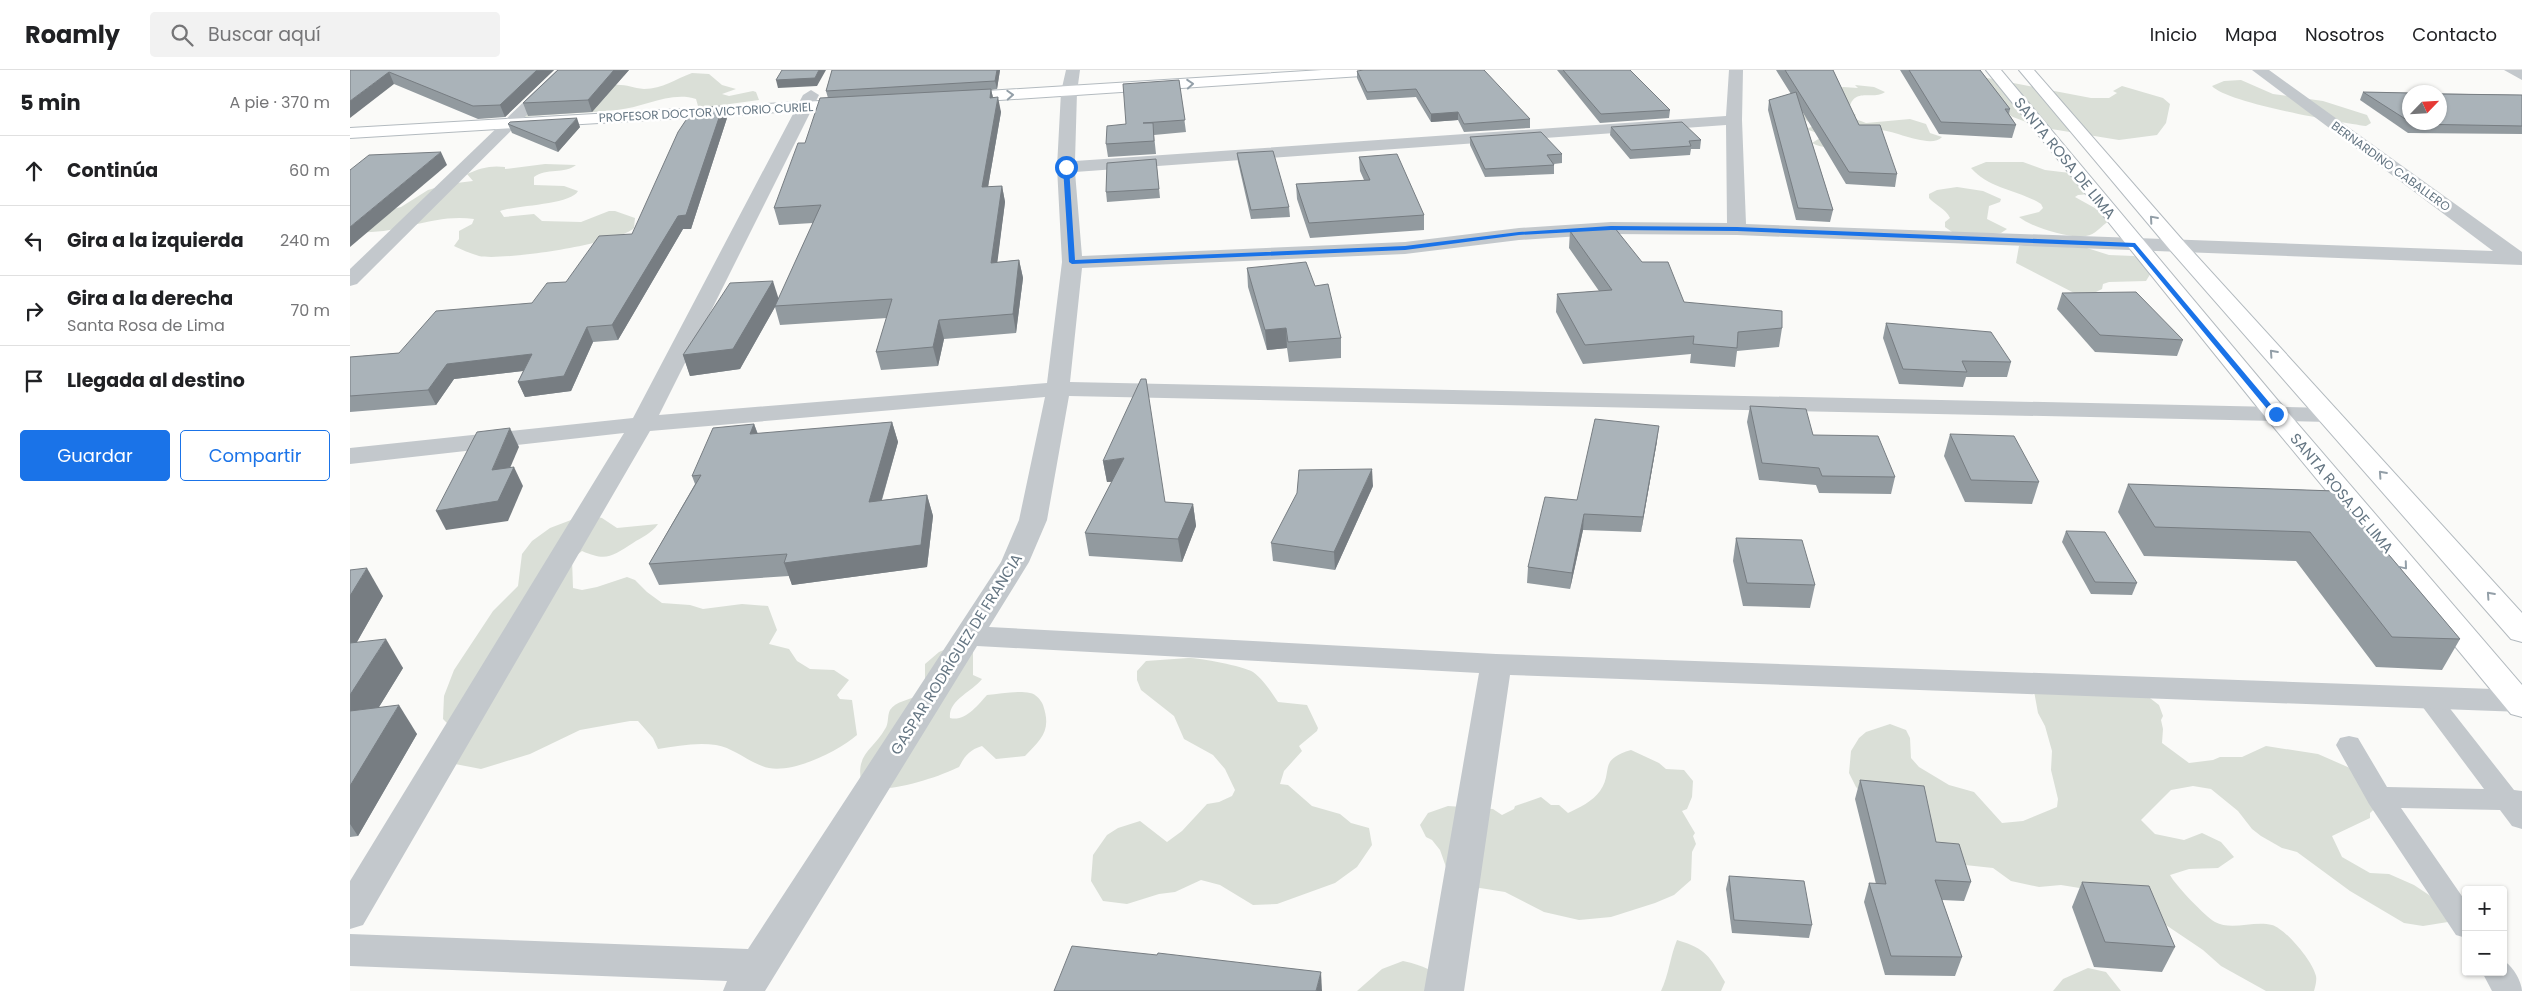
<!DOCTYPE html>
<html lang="es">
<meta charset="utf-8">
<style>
:root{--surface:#fff;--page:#f2f2f2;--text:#202124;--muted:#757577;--line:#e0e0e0;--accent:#1a73e8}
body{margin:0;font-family:Poppins,sans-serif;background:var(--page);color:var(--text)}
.controls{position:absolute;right:15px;bottom:15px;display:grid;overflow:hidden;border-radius:5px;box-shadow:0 1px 4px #0004}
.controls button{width:45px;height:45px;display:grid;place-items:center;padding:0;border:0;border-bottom:1px solid var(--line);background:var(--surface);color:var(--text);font:25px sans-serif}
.compass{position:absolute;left:2052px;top:15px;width:45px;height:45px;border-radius:50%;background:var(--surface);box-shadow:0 1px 4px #0004;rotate:65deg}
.stop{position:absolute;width:15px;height:15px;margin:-11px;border:4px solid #1a73e8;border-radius:50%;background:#fff}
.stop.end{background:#1a73e8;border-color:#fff;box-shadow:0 1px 5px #0008}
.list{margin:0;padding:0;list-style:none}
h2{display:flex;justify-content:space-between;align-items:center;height:65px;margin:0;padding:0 20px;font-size:21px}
h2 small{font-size:16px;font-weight:400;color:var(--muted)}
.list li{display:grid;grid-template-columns:32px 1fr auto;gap:15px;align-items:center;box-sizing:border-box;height:70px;padding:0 20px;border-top:1px solid var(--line)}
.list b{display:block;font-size:19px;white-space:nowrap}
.list p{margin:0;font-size:16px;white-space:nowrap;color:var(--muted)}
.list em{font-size:16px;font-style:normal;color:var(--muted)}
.actions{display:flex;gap:10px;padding:15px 20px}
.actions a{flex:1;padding:11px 0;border:1px solid var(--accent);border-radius:5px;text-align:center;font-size:18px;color:var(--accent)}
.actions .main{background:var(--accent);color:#fff}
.icon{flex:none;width:28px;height:28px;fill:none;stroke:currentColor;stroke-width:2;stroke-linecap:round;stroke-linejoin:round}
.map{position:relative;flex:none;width:2172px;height:921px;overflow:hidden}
header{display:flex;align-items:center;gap:30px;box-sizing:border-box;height:70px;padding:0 25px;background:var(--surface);border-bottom:1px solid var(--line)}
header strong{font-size:24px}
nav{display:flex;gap:28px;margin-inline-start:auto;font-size:18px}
.search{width:350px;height:45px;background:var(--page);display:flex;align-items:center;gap:12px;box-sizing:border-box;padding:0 18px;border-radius:5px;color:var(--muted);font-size:19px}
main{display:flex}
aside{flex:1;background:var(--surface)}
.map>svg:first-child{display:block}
.green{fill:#dadfd7}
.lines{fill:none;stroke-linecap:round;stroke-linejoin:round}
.secondary-casing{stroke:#b3babf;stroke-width:2}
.lane{fill:#c3c8cc;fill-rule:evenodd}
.street{fill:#c3c8cc;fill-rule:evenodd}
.secondary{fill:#fff;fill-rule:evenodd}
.wall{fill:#929a9f}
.shaded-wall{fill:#777d82}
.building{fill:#aab3b9;stroke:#777d82}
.oneway{stroke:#939fa8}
.route{fill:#1a73e8}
.labels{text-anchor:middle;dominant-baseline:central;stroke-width:5;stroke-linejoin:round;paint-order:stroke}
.far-street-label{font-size:12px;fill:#657683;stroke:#fff}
.street-label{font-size:15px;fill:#657683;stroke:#fff}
</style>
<header>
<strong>Roamly</strong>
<div class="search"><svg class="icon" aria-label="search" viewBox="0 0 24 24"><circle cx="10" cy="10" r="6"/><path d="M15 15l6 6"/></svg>Buscar aquí</div>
<nav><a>Inicio</a><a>Mapa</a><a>Nosotros</a><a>Contacto</a></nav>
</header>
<main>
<aside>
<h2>5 min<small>A pie · 370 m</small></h2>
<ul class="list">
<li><svg class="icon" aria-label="ahead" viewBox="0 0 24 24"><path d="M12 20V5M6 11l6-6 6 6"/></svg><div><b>Continúa</b></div><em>60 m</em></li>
<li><svg class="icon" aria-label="left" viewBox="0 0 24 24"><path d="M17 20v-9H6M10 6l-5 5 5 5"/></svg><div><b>Gira a la izquierda</b></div><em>240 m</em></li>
<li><svg class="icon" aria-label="right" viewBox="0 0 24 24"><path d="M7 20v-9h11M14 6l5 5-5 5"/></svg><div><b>Gira a la derecha</b><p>Santa Rosa de Lima</p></div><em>70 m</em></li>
<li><svg class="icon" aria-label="arrive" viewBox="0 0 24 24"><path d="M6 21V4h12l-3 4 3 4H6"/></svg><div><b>Llegada al destino</b></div></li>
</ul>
<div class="actions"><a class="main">Guardar</a><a>Compartir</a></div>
</aside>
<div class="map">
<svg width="2172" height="921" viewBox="0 0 2172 921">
<rect width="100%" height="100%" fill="#fafaf8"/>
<!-- green -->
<g class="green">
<path d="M342,3L359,4L372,15L386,19L372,24L379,26L403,21L406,22L409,30L358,37L348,36L346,29C320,21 293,38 267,40C236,43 205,44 174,47L173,43L263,15C276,14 282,18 294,19C313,19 325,9 342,3Z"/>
<path d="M1632,7L1741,28H1759L1767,23L1763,21L1772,16L1813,28L1820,34L1816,53L1807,65L1769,70L1689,57L1663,47L1639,33Z"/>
<path d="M1891,10L1923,24L1973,31L2017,45L2021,53L2016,56C1989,52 1877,33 1862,16L1874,11Z"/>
<path d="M1505,15L1524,17L1535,22C1523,31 1503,16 1499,40L1506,45L1503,48L1516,53L1560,49L1576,54L1580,63L1592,67C1580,80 1541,58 1525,60C1502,62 1486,86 1462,73L1470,68L1467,63L1456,59L1464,56L1446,43L1493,17L1508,18Z"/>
<path d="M1636,92H1673L1695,100L1720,103L1747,115L1752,123L1728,125L1725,127L1752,142L1759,151C1751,156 1745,165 1736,166C1719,169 1681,157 1669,147L1689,142L1693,138L1691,134C1669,120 1639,119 1621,98Z"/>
<path d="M195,94L226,95C215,104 196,98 184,107V115L214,116L228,121C221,135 166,135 150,141L154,147L184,144L192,151L231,152L259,141H265L285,148L284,158C267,174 153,191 129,186C122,184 110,179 104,176L109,169V161L122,154L124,149C85,143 50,164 10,162L35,141L51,137L78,120L98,114L123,111L117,104C130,98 141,95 155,97V99Z"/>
<path d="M1607,117L1633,121L1651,129L1650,132L1639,136L1637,149L1657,159L1651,163L1605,164L1595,157V152L1600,148C1596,139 1585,135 1579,128V124L1587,120Z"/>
<path d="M1675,175L1737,178L1759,185L1784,186L1797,192L1804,198L1796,211L1759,212L1753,214L1752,219L1738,226L1728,225L1666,193L1669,176Z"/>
<path d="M243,446L252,448L267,458L308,454C301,464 292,467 283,473C262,486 257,492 232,481L222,489L223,518L232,520L247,517L277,507L285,510L297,522L312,533L340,535L353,539L392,534L418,536L427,560L419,574L439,579L447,591L460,599L484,600L499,610L487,625L490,629L502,630L507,665C489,681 444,703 419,698C400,694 385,678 366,675C347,672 327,676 308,679L303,668L288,651H280L230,660L180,684L131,699L105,694L104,660L93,649L94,626L104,600L143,541L168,516L172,484L182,471L200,458L221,450Z"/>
<path d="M601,577L623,581V605L632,609C622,622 598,630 600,648C615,652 628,635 637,625C650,624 667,620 680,623C686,624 691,630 693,635C702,661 691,669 675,686L646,689L632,676C619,680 615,686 609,697C591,706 549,720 529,718C523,718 517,713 511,711C506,683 524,679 535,659C539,654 537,646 540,640C545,632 560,629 568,626L575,613V594L589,582Z"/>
<path d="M838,588C850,588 893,596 903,602C914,610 921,622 928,632L957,635L968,658L967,661L949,676L952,681L934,701L930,714L938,715L962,736L990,744L1001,753L1019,758L1022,775L1007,797L985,813L927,834L903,835L870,815L851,810L825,822L809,824L777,834L753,831L741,811L743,785L757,765L768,758L790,751L817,772L832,761L857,734L869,732L882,726L885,720L875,699L863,685L834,669L824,646L791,620L787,610V601L796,591Z"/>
<path d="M1682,610L1783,615L1809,635L1813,646L1811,650L1813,659L1812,673L1839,693L1863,690L1870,687H1892L1916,676L1968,684L2025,709L2032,732L2020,743V748L1982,766L1992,787L2020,803L2039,804L2064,815L2094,835L2098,852L2073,856L2054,853L2000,821L1947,782L1932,778L1911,766L1902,759L1888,741L1861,719L1843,716L1821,720L1791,750L1805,764L1834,770L1852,763L1871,772L1884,787L1868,798L1839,799L1820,805C1825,815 1856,847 1865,852C1882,861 1904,850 1922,855C1936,859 1963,892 1966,906C1967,911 1965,917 1964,921H1916L1871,896L1853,880L1807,849L1742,820L1711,815L1689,817L1661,811L1643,798L1615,795L1524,736L1506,717L1499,703L1501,681L1509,668L1516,662L1540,654L1556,660L1560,668L1561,688L1569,697L1599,715L1624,722L1652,753L1673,751L1707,737L1708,729L1701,700L1702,681L1695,656L1688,643Z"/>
<path d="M1281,680L1309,693L1316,699L1334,700L1343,711L1342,727L1337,739L1332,741L1345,763L1343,766L1346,774L1342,782L1341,810L1324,825L1305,833L1261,847L1229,850L1194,842L1155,822L1130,818L1116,823L1096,797L1090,780L1082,770L1076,767L1070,755L1078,743L1098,736L1143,739L1152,745L1164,739L1165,736L1191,727L1201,735H1209L1218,743C1229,738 1243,731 1250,721C1264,701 1247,690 1281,680Z"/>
<path d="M1327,870C1357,879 1359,886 1375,912L1371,921H1311C1319,904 1320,887 1327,870Z"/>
<path d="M1053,891C1077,896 1090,904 1107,921H1007L1032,899Z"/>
<path d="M1738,898L1756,902L1771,921H1703L1713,909Z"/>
</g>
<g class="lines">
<!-- secondary casing -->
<g class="secondary-casing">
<g id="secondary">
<path d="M972,0H1049L1042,4L605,33L597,28L605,23Z"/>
<path d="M1636,0H1651L1935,339L2172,615V647L2161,644L1917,349Z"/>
<path d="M1669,0H1684L1835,173L2172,543V572L2161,569L1821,181Z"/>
<path d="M505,29L513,34L511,37L0,68V58Z"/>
</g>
</g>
<!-- lane -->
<g class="lane">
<path d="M2078,619L2087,622L2164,720L2172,721V759L2162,756L2150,740L2051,738L2116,832V868L2106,865L2019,734L1986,675L1990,668L1999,666L2008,668L2037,717L2134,719L2066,628L2069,622Z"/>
<path d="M2153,891C2162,894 2172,912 2172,921H2142L2132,902H2153Z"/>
</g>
<!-- street -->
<g class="street">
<path d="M207,0H222L7,214L0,216V199Z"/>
<path d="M716,0H730L727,22L725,91L1376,46L1379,0H1393L1392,50L1396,154L2143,181L1902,0H1919L2172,182V195L1387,165L1261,164L1169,170L1055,184L732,198L720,312L1979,338L1988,340L1991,345L1988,350L1979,352L719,326L697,450L679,492L639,557L1146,584L2172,620V642L1160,605L1114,921H1074L1129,603L627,576L415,921H373L377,911L0,896V864L398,879L651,492L669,450L695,327L300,361L13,855L0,859V811L274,363L0,394V378L283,348L453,25L461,20L469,25L309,345L697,313L712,192L707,97L711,22ZM1376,55L1377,153L1261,152L1169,158L1055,172L732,186L725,102Z"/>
<path d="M2154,0H2172V10Z"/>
</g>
<!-- secondary -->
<use href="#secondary" class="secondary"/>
</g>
<!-- wall -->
<g class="wall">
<path d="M0,0H204L155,47L128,49L44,14Z"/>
<path d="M208,0H279L242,42L178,46L173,33Z"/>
<path d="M482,0H650L647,19L641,20L643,27L651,42L638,117L652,116L655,132L647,192L669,190L673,208L666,263L594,269L588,296L531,300L526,282L537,248L430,255L425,237L390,299L340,306L333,285L429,228L463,153L429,155L424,138L478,28L476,21Z"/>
<path d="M1207,0H1280L1320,40L1319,48L1250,53Z"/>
<path d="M1426,0H1483L1509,55L1547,104L1545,117L1496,114L1452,41L1483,140L1480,152L1446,150L1418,40L1419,30L1441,24Z"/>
<path d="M1550,0H1630L1660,39L1659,44L1666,55L1662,68L1589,64Z"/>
<path d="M1007,1L1180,49V58L1114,62L1108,50L1081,52L1066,27L1017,30L1007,8Z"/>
<path d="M829,10L836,62L804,65L806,84L758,87L756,74L776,54Z"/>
<path d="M2013,22L2172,25V64L2058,63L2010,30Z"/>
<path d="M377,48L341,159H333L268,270L243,272L221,321L175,327L168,312L173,301L104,309L86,335L0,342V287L49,283L182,233L216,212L282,164Z"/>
<path d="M158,54L230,57L208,82L162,63Z"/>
<path d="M1261,57L1351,70L1350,79H1341L1340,85L1280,89L1260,65Z"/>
<path d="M1120,67L1212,84V93L1204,94V104L1135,107L1120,75Z"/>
<path d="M887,83L939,137L940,147L901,149L888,92Z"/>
<path d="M1009,87L1074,145V160L960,168L947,129L946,114L1014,110L1010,101Z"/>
<path d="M806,89L810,128L757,132L756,122Z"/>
<path d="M1220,161L1292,192L1334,232L1432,258L1429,277L1387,281L1385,297L1340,293L1341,284L1233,294L1206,242L1207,224L1249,221L1219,178Z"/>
<path d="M897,198L965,216L991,268V288L939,292L937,278L917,280L898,217Z"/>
<path d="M1712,223L1833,270L1827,286L1745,282L1707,239Z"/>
<path d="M1536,253L1661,292L1657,307H1616L1613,317L1549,314L1533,268Z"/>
<path d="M1400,336L1545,407L1541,424L1469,423L1466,415L1409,410L1397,352Z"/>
<path d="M542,352L548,372L532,430L577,425L583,446L577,497L442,515L439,506L309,515L299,494L345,414L342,406L404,354L408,364Z"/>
<path d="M1600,364L1689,412L1682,434L1615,432L1594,386Z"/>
<path d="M1307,371L1291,462L1233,460L1220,519L1177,513L1178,497L1227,430Z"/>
<path d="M753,391L815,432L843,434L846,456L832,492L739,486L735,463L762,412H757Z"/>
<path d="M1778,414L1985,421L2110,569L2092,600L2026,597L1946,491L1794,486L1768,442Z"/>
<path d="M1023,416L985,500L923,491L921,473Z"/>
<path d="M1716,461L1787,513L1782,525L1741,524L1712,472Z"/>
<path d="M1386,468L1465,515L1460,538L1393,536L1383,491Z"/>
<path d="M0,500L33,526L7,572L53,598L29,637L67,664L8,766L0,767Z"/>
<path d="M1510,710L1586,772L1621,812L1614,831L1592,830L1612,887L1605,906L1535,905L1514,832L1519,813L1526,814L1505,729Z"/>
<path d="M1379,806L1462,855L1459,868L1382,863L1376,819Z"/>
<path d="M1732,812L1825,877L1812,902L1744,897L1722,837Z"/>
</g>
<!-- shaded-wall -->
<g class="shaded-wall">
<path d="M187,0H204L155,47L150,35Z"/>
<path d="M264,0H279L242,42L238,30Z"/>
<path d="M469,0H476L467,16L428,18L426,10Z"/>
<path d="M647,0H650L647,19L645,11Z"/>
<path d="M39,2L44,14L0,48V31Z"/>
<path d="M641,19L644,33L640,28Z"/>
<path d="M648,27L651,42L635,134L632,117Z"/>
<path d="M373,36L377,48L341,159H333L268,270L262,255Z"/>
<path d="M1108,42V50L1081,52V44Z"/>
<path d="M227,48L230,57L208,82L205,73Z"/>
<path d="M91,82L97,95L0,177V157Z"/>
<path d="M652,116L655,132L645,211L641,193Z"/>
<path d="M669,190L673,208L666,263L663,244Z"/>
<path d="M423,211L429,230L390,299L340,306L333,285Z"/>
<path d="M589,250L594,269L588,296L583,277Z"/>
<path d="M237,257L243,272L221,321L175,327L168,312Z"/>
<path d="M936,258L937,278L917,280L915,260Z"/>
<path d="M182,284L189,299L104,309L86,335L78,320L97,294Z"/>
<path d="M542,352L548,372L525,453L519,432Z"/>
<path d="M404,354L411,374L400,364Z"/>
<path d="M1309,356L1307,371L1291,462L1293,447Z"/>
<path d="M160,358L169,377L151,419L142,400Z"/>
<path d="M774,388L778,410L757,412L753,391Z"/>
<path d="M164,397L173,416L158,451L96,460L86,441Z"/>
<path d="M1022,399L1023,416L985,500L984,482Z"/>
<path d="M577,425L583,446L577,497L442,515L434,493Z"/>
<path d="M843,434L846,456L832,492L828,469Z"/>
<path d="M1234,444L1233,460L1220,519L1222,503Z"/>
<path d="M17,498L33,526L0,584V526Z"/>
<path d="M36,569L53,598L8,671L0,659V625Z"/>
<path d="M49,635L67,664L8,766L0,754V716Z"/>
<path d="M971,902L972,921H966Z"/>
</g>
<!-- building -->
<g class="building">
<path d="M0,0H187L150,35L123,36L39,2L0,31Z"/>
<path d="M208,0H264L238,30L173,33Z"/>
<path d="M432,0H469L465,8L426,10Z"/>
<path d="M482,0H647L645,11L476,21Z"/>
<path d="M1014,0H1134L1180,49L1114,54L1108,42L1081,44L1066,19L1017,22L1007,1Z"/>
<path d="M1213,0H1280L1320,40L1251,44Z"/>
<path d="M1435,0H1483L1509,55H1530L1547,104L1499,102Z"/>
<path d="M1559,0H1630L1660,39H1655L1666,55L1591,52Z"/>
<path d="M829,10L835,50L793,53H803L804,71L756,74L757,56L776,54L773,14Z"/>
<path d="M641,19L640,28L648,27L632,117L652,116L641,193L669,190L663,244L589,250L583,277L526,282L542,229L425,236L471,135L424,138L448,73H455L470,28Z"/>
<path d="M1446,22L1483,140L1448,138L1419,30Z"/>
<path d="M2013,22L2060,23V52Z"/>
<path d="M2090,24L2172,25V56L2062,54L2060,52H2090Z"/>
<path d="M373,36L336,145L328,146L262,255L237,257L214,306L168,312L182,284L97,294L78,320L0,326V287L49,283L86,241L182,233L197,213L216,212L249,166L282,164L328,62L344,38Z"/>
<path d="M227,48L205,73L158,54L160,52Z"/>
<path d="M1332,52L1351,70L1339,71L1341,76L1281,80L1261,57Z"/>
<path d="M1191,62L1212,84L1197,85L1204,95L1135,99L1120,67Z"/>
<path d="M923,81L939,137L901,140L887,83Z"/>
<path d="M91,82L0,157V100L19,85Z"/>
<path d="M1047,84L1074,145L959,153L946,114L1020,110L1009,87Z"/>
<path d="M806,89L809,119L756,122L757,93Z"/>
<path d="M1264,157L1292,192H1318L1334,232L1432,241V258L1388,262L1387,278L1343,274L1344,266L1235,275L1207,224L1262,220L1220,161Z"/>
<path d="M956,192L965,216L978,214L991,268L938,272L936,258L915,260L897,198Z"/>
<path d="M423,211L383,279L333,285L380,213Z"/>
<path d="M1786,222L1833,270L1750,265L1712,223Z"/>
<path d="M1536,253L1641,262L1661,292L1612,291L1617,302L1553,299Z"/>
<path d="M791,309H796L815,432L843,434L828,469L735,463L774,388L753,391Z"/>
<path d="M1400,336L1456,339L1463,365L1528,366L1545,407L1472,406L1469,398L1412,393Z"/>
<path d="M1245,349L1309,356L1293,447L1234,444L1222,503L1178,497L1195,427L1227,430Z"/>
<path d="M542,352L519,432L577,425L571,475L434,493L437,484L299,494L351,405L342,406L363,358L404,354L400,364Z"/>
<path d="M160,358L142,400L164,397L148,431L86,441L127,362Z"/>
<path d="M1600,364L1664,366L1689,412L1621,410Z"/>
<path d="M1022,399L984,482L921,473L947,423L949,400Z"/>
<path d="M1778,414L1985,421L2110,569L2042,567L1960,462L1805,457Z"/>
<path d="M1716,461L1755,462L1787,513L1745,512Z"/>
<path d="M1386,468L1452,470L1465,515L1397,513Z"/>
<path d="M17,498L0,526V500Z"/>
<path d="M36,569L0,625V573Z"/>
<path d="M49,635L0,716V641Z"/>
<path d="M1510,710L1574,716L1586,772L1609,774L1621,812L1585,810L1612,887L1541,886L1519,813L1536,814Z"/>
<path d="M1379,806L1454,811L1462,855L1384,850Z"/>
<path d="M1732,812L1799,816L1825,877L1755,872Z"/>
<path d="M722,876L807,885L808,883L971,902L966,921H704Z"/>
</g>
<!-- one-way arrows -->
<defs><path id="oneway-chevron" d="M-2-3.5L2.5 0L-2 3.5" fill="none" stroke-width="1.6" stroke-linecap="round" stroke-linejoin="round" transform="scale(1.25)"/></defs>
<g class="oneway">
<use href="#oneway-chevron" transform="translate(840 14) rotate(-4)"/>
<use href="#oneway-chevron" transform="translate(660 25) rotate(-3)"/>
<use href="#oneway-chevron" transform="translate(1803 149) rotate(-131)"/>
<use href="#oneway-chevron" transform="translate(1923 283) rotate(-132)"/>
<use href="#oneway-chevron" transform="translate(2032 404) rotate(-132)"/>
<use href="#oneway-chevron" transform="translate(2054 496) rotate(50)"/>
<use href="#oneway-chevron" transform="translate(2140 525) rotate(-132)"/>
</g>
<!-- route -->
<path class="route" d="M716,95L719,97L725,190L1055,176L1169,162L1261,156L1387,157L1785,173L1929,344L1923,346L1783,177L1387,161L1261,160L1169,165L1055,180L722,194L719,192L713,97Z"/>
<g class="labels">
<!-- far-street labels -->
<g class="far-street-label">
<text transform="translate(356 42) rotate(-3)">PROFESOR DOCTOR VICTORIO CURIEL</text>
<text transform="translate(2041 96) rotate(36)">BERNARDINO CABALLERO</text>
</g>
<!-- street labels -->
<g class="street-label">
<text transform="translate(1715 88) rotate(51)">SANTA ROSA DE LIMA</text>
<text transform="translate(1992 423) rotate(50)">SANTA ROSA DE LIMA</text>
<text transform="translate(606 584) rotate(-58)">GASPAR RODRÍGUEZ DE FRANCIA</text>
</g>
</g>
</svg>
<div class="controls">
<button>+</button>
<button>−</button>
</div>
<svg class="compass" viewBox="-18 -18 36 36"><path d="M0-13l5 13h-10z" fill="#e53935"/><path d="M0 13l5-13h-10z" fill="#757577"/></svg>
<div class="stop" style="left:716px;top:97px"></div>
<div class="stop end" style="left:1926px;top:344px"></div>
</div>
</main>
